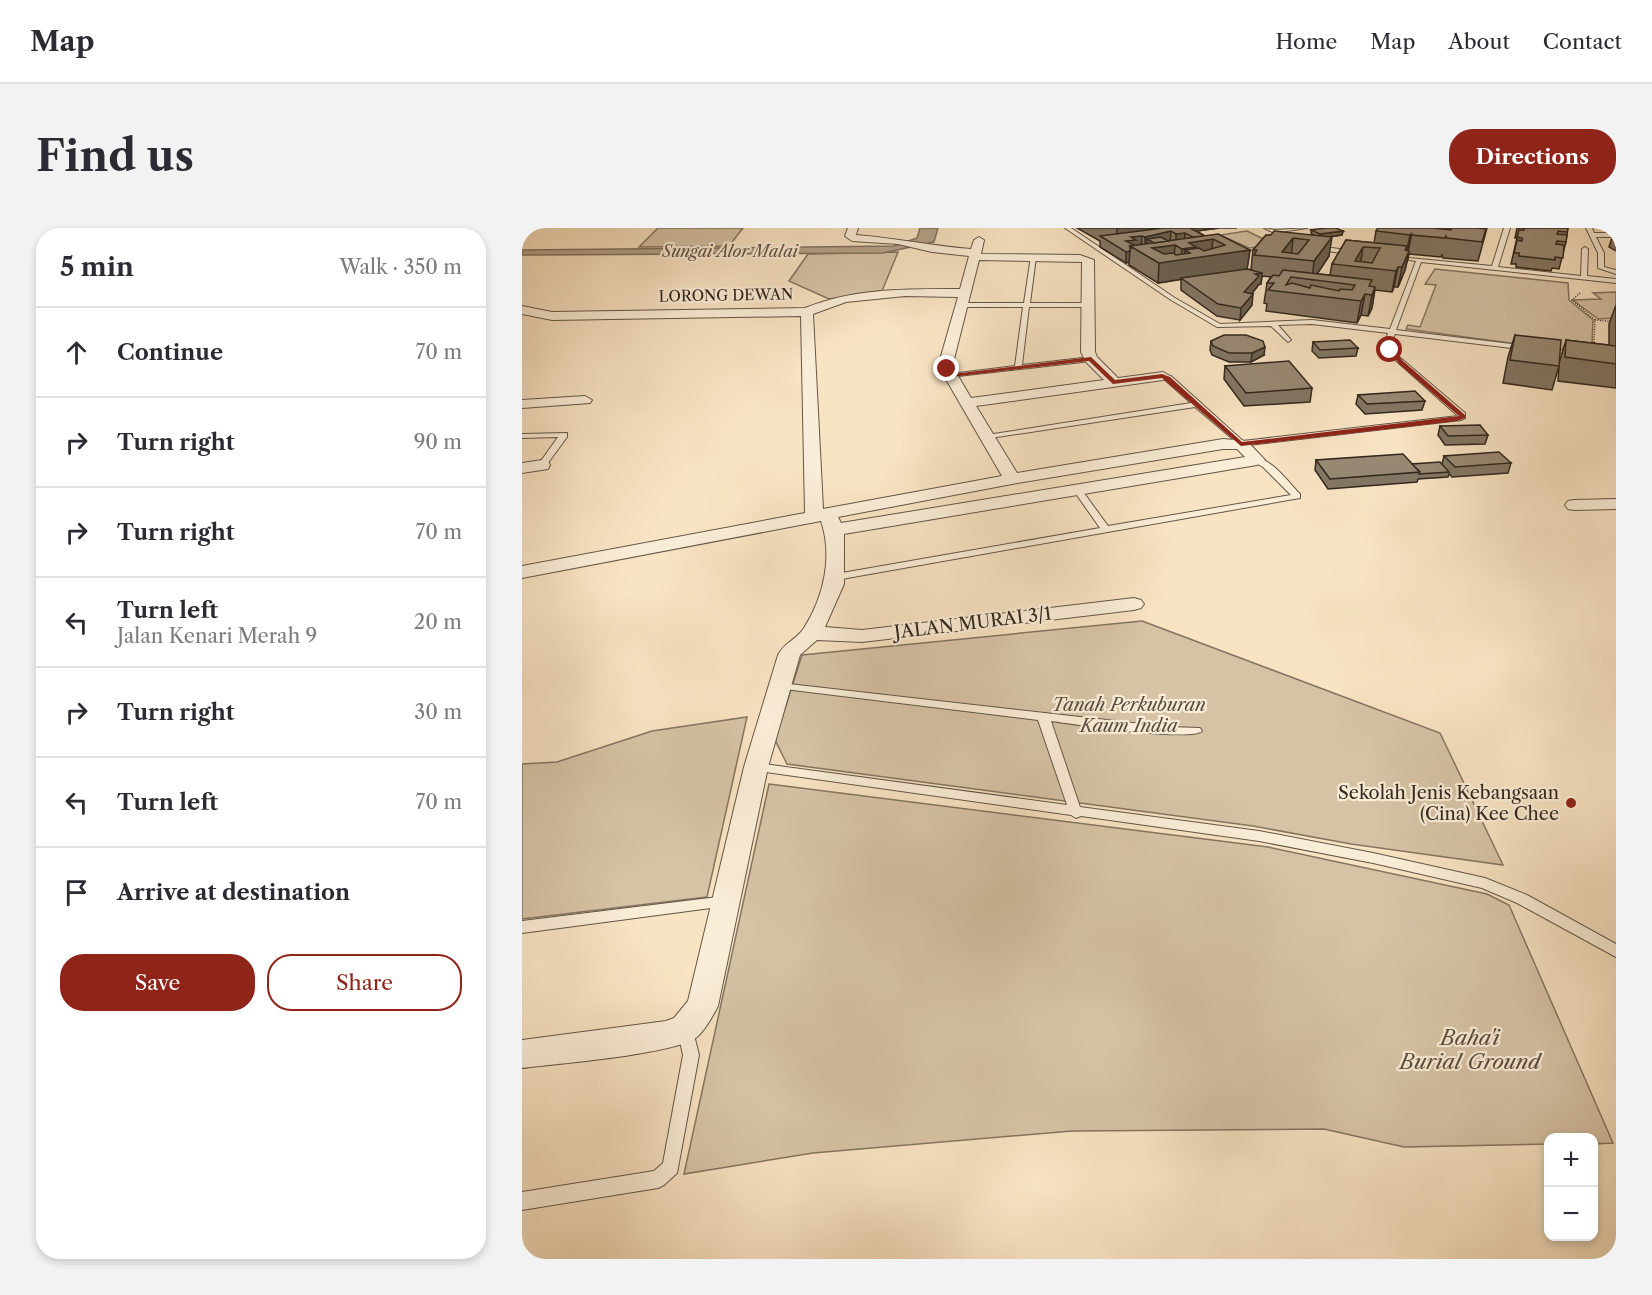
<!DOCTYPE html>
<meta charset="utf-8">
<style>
:root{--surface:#fff;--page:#f2f2f3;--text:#2b2b33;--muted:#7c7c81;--line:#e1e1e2;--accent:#8f2418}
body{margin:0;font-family:"Libre Caslon Text",serif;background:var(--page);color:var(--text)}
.controls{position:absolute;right:18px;bottom:18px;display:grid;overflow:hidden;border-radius:12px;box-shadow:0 3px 9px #0003}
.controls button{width:54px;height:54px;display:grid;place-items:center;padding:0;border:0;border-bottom:2px solid var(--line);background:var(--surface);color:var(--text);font:30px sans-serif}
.stop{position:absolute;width:18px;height:18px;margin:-14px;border:4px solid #8f2418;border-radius:50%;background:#fff}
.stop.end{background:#8f2418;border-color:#fff;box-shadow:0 2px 6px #0008}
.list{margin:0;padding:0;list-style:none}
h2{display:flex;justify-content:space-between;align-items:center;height:78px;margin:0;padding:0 24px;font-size:26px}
h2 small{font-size:20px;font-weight:400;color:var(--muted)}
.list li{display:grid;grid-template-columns:39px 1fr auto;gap:18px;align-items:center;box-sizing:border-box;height:90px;padding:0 24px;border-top:2px solid var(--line)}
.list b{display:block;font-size:22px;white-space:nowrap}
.list p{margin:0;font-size:20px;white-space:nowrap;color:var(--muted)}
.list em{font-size:20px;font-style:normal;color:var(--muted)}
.actions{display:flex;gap:12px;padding:18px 24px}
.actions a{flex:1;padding:14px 0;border:2px solid var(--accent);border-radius:24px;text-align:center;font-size:21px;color:var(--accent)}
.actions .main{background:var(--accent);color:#fff}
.icon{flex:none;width:33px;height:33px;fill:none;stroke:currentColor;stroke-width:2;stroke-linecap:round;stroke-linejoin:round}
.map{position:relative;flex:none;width:1094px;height:1031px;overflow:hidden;border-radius:24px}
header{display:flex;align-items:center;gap:36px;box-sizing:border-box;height:84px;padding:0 30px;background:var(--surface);border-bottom:2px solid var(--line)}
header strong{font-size:28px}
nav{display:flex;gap:33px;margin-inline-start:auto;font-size:21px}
.intro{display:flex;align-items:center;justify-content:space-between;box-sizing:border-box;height:144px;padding:0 36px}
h1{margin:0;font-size:42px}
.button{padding:15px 27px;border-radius:24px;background:var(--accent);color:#fff;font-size:21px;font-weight:700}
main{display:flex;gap:36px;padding:0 36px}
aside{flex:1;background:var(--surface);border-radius:24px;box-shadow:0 3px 9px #0003}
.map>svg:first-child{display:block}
.green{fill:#d6c3a6;stroke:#847562;stroke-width:1.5}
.water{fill:#b4a38b;stroke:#807160;stroke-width:1.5}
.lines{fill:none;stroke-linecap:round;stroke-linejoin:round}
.lane-casing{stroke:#635648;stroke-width:2}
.street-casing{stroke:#635648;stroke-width:2}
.path-far1{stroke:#31271f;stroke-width:1.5;stroke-dasharray:1 1.5;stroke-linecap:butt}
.path{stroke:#31271f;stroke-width:2;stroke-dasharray:1 2;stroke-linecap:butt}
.lane{fill:#faedd7;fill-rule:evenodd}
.street{fill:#faedd7;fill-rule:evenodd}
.wall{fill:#837664;stroke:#31271f;stroke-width:1.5}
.shaded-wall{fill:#6a6051;stroke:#31271f;stroke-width:1.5;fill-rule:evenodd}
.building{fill:#988974;stroke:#31271f;stroke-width:1.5;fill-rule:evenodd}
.route{fill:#8f2418}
.poi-dot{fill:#8f2418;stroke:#faedd7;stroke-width:2}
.labels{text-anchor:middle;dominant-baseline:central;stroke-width:4.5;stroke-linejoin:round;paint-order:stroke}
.far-street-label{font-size:15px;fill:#31271f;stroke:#faedd7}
.far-water-label{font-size:16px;font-style:italic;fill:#5f5245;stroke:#faedd7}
.street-label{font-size:18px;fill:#31271f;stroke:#faedd7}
.park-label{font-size:18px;font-style:italic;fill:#5a4e41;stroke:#faedd7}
.poi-label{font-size:18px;fill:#31271f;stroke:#faedd7;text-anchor:end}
.near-park-label{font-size:21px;font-style:italic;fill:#5a4e41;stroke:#faedd7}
</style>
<header>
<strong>Map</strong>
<nav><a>Home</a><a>Map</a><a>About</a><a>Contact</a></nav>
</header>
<div class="intro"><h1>Find us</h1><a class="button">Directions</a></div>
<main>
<aside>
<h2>5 min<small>Walk · 350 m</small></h2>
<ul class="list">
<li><svg class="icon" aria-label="ahead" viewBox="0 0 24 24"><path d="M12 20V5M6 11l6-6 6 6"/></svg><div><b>Continue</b></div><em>70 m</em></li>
<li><svg class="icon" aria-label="right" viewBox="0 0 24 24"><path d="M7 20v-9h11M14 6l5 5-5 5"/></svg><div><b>Turn right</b></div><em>90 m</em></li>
<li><svg class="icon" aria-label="right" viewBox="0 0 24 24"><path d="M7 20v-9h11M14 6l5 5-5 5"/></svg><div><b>Turn right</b></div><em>70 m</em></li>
<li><svg class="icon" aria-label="left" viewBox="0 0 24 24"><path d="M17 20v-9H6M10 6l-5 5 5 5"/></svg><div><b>Turn left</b><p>Jalan Kenari Merah 9</p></div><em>20 m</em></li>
<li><svg class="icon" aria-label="right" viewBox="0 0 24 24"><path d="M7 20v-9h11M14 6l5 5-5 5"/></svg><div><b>Turn right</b></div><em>30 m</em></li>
<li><svg class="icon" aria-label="left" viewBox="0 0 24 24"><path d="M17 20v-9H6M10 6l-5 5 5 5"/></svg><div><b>Turn left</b></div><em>70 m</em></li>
<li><svg class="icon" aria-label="arrive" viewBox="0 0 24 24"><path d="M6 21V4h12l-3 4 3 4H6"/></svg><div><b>Arrive at destination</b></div></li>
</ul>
<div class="actions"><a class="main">Save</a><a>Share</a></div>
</aside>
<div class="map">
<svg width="1094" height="1031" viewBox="0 0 1094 1031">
<rect width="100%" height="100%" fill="#f8e3c2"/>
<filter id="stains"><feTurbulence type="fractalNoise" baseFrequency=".00333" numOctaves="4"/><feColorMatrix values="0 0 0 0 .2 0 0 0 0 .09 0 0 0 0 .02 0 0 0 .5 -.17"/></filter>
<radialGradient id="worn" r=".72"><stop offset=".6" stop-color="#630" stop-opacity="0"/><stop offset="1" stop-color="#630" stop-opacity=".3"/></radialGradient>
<!-- green -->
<g class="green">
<path d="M136,0H221L207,18L117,19Z"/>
<path d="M725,3L754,17L727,20L698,7Z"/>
<path d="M376,24L360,63L307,71L267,53L286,26Z"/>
<path d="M913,41L1046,55L1047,72L1071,92L1070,117L1044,114L1040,122L884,101L886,97L898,99L914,57L903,56Z"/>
<path d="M1094,64V90L1076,91L1051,72L1079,71L1071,65Z"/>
<path d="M620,393L918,505L981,637L829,616L731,598L265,536L253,512L280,427Z"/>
<path d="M225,489L185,669L0,691V536L35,534L130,503Z"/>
<path d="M247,556L746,619L965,666L987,677L1091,915L1072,916V910H1026V916L882,919L802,901L550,903L291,925L162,946Z"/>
</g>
<!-- water -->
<path class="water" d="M398,0H416L412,14L361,25L0,27V22L372,18L395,10Z"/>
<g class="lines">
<!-- lane casing -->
<g class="lane-casing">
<g id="lane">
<path d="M543,0H549L653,70L698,96L790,92L868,101L894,33L887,32V30L970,38L982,0H988L976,39L1059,48L1060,21L1063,19L1066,21L1065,48L1094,51V55L899,34L874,102L1006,118L1009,120L1006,122L873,106L869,115L875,127L943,185V190L939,192L719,218L673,179L462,211L461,209L465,207L669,175L643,152L639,149V147L649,148L721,213L936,188L870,129L863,115L866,105L790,96L756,97L769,112L766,114L749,98L695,99L649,72Z"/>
<path d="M742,0L753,2L785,0L758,4L769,9L767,12Z"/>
<path d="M1064,0H1070L1072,5H1094V9H1074L1082,25V39L1094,42V46L1076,40V25Z"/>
<path d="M794,18L833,23L836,25L833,27L792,21Z"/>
<path d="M509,28L514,29L508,75H566L569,77L566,79H507L500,137L569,129L572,131L569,133L427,149V147L429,146L493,138L501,79H440L437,77L440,75H502Z"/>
<path d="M45,205V209L23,239H20L16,237L36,209L0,210V206Z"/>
<path d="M732,230C749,229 767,255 778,266V270L314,352L309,349L314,346L578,300L552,263L556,260L559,261L586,298L769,267L741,239L732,234Z"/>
<path d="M258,455L646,499L678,500L680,503C669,514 551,496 529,493L558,579L737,603L851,625L963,650L1005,667L1094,716V729L995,675L960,660L851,635L737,613L559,588L554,590L549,587L230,542L228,539L234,535L545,577L516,492L254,460L252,458L254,456Z"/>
<path d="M204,668L209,669L211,673L209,677L204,678L0,705V693Z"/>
<path d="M163,793L169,795L177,827L155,945L142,957L136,960L0,982V964L132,943L141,935L161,827L155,800L157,795Z"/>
</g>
</g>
<!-- street casing -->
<g class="street-casing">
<g id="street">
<path d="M326,0H336L334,7C373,10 410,18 449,21L452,12L457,9L462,12L459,26L558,27L572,32L573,124L575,129L596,150L641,144L648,148L641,152L454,178L495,245L701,211L725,213L743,232L735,237L322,306V356L303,399L340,402L612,370L619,372L622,376L619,380L612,382L340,414L295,412L278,427L246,539L196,778C191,788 183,802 175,809C155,826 32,836 0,840V812L144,793L152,790L166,773L222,539L256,427C262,415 275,411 282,400C302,369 311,328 299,293L0,350V338L283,285L279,88L30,92L0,86V78L30,84L283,80C333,60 385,61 438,61L447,28L410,24L376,16L330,13L323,8ZM457,32L560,34L559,124L564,134L582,152L449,170L432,141L431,135ZM383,68L436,69L417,135L418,141L480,248L301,281L291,86L324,74ZM701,221H715L723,229L319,295L316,289L490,256Z"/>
<path d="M63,168L70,172L68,175L0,180V172Z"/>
<path d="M20,232L26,233L28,237L26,241L0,245V235Z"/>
<path d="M1094,271V281L1052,282L1046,281L1043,277L1046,273L1052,272Z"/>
</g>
</g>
<!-- path-far1 -->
<g class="path-far1">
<path d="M1058,65L1050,72L1073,92L1072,115"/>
<path d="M1073,92L1094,94"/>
</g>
<!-- path -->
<path class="path" d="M1072,121V113"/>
<!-- lane -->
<use href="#lane" class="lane"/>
<!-- street -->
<use href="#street" class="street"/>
</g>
<!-- wall -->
<g class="wall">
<path d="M555,0H630V1L639,0H638H715H697L674,3L683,8L728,22L725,41L730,42L729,41L731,22L744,7L793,8L789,5V2L821,3L820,7L805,9L807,28L795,46L808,47L810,36L824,12L852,15L854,3L856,0H965L956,33L921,30L920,27L919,29L887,26L883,42L876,59H872L870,64L853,62L850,80L846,88L839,87L835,95L744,83L745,76L742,75L745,55L749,49L740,48L739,56L736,57L735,59L730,65V77L718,92L695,88L659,62V51L636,55L607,37V34L604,35L578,19V13Z"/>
<path d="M995,0H1046L1044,14L1037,41L1030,40L1029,43L994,39V36H989L995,10H993Z"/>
<path d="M1093,0H1094V23L1087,19Z"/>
<path d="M1094,77V160L1036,153L1037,138L1030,162L981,155L986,129L993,107L1037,135L1044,112L1087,117V96Z"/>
<path d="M689,113L742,127L729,134H707L690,127L688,122Z"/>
<path d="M791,114L836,120L834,128L797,130L790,123Z"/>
<path d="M703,138L790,160L788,174L722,178L702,151Z"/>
<path d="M836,167L903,173L900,182L843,186L834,176Z"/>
<path d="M918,198L966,207L963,216L923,217L916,207Z"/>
<path d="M922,228L989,235L986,245L930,249L927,246L926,249L896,251L895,254L806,261L793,242L794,232L890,236H920Z"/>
</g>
<!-- shaded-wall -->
<g class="shaded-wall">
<path d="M595,0H630V7L620,8L619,18L609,20V19L595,13Z"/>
<path d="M650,0H697L654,6Z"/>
<path d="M649,3L648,14L633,15L625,11V20H623V9Z"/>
<path d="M821,3L820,7L797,10L798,6Z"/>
<path d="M663,5L662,16L654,17V6Z"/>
<path d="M890,5L886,24L884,26L888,7Z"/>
<path d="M810,9L807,28L791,52H790L792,33Z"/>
<path d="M771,10L769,30L760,24Z"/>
<path d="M691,11L689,27L728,22L725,41L636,55L637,35L615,22L653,17L652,32L659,31L660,21L653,17ZM663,22L668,25L663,31Z"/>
<path d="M841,19L838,38L833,33Z"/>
<path d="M608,23L607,34L604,35V24Z"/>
<path d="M887,23L883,42L876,59L880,39Z"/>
<path d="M876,39L872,59L870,64L874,43Z"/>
<path d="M740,45L739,56L736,57L735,59L721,76L722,64L733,46Z"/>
<path d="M853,59L850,80L846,88L850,67Z"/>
<path d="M731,66L730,77L718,92L719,80Z"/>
<path d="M843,66L839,87L835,95L839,73Z"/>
<path d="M743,119L742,127L729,134L730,125Z"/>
</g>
<!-- building -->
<g class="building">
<path d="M641,0H668L683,8L671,9L663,5L654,6L649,3L623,9L620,8L609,9L614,12L604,13L612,17L608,18V23L604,24L578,8Z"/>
<path d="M804,0H814L821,3L798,6L789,2Z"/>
<path d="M856,0H911L929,2V0H955L964,1L960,14L925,10L924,8L923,10L889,7L890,5L888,7L854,3Z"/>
<path d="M1002,0H1046L1045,4L1036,3L1035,6L1045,7L1044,14L1035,13L1034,16L1042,17L1041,30L1033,29V32L997,28V25H992L995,12L1000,13V10L995,9L997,2H1002Z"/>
<path d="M752,3L810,9L792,33L732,27L735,22H731L744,7H749ZM771,10L787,12L776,26L760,24Z"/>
<path d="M696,6L728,22L637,35L608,18ZM691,11L703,17L682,23L677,20L663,22L668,25L654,27L651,25L642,26L630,20L653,17L660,21L674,19L667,15Z"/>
<path d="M639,9L646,13L632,15L625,11Z"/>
<path d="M824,12L885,18L883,22L887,23L880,39H876L874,43L810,36ZM841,19L858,20L850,35L833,33Z"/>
<path d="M725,41L740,45L733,46L737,48L722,64L731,66L719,80L696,76L659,50Z"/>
<path d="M761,42L850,52L847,58L853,59L850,67L843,66L839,73L746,62L752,55H745L751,47L757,48ZM769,49L833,57L830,62L818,61L817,63L789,57L788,60L770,55L764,57Z"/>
<path d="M702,107H724L741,113L743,119L730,125H707L691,118L689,113Z"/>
<path d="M993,107L1039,112L1037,138L988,132Z"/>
<path d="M828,112L836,120L798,122L791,114Z"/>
<path d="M1044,112L1094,118V136L1043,129Z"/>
<path d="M767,133L790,160L724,165L703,138Z"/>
<path d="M893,163L903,173L845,176L836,167Z"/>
<path d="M958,197L966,207L926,208L918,198Z"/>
<path d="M977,224L989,235L933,239L922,228Z"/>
<path d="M881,226L898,244L808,251L794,232Z"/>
<path d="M918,234L927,244L897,246L898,244L890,236Z"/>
</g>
<!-- route -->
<path class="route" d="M866,120H870L881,133L943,187V190L935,193L719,218L640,150L591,156L567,133L429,149L422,141L427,139L431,146L569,129L593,152L640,146L648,149L720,214L937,188L877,136Z"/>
<!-- markers -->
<circle class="poi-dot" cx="1049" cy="575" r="6"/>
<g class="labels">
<!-- far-street labels -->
<g class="far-street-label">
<text transform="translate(204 67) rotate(-1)">LORONG DEWAN</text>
</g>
<!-- far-water labels -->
<g class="far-water-label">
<text x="208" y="23">Sungai Alor Malai</text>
</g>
<!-- street labels -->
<g class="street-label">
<text transform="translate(451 395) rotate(-7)">JALAN MURAI 3/1</text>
</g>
<!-- park labels -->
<g class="park-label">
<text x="607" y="477">Tanah Perkuburan<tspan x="607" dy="21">Kaum India</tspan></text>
</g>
<!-- poi labels -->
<g class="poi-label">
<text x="1037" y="565">Sekolah Jenis Kebangsaan<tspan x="1037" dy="21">(Cina) Kee Chee</tspan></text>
</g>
<!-- near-park labels -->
<g class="near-park-label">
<text x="948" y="809">Baha'i<tspan x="948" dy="24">Burial Ground</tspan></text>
</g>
</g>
<rect width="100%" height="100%" filter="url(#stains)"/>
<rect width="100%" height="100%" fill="url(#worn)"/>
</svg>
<div class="controls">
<button>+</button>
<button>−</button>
</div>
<div class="stop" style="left:868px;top:122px"></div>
<div class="stop end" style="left:425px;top:141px"></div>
</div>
</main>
